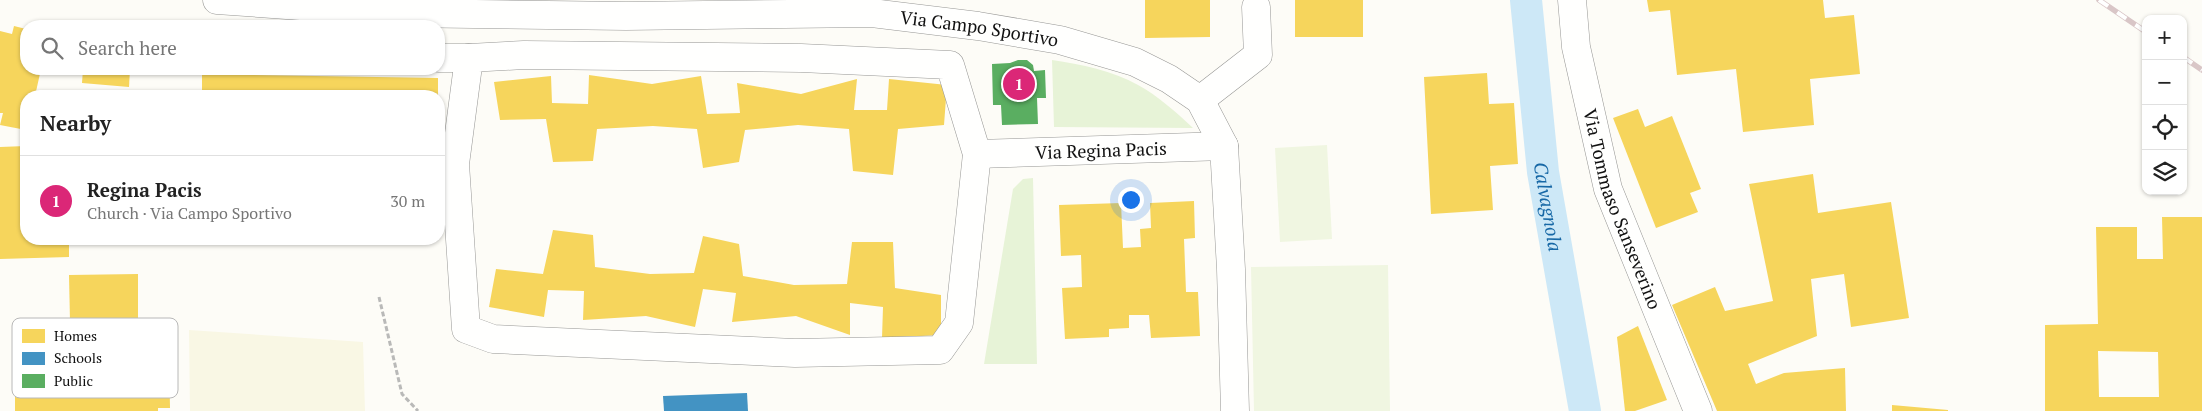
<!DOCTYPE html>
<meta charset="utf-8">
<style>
:root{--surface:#fff;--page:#f6f6f6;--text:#222;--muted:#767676;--line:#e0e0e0;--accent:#db2777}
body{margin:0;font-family:"PT Serif",serif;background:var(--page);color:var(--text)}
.controls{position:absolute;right:15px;top:15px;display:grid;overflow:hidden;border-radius:10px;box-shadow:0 1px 4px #0004}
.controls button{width:45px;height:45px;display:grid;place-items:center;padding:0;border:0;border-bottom:1px solid var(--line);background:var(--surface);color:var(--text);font:25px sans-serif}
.you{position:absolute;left:1130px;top:199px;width:18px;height:18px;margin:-12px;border:4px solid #fff;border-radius:50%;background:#1a73e8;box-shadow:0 0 0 8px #1a73e833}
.badge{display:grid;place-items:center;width:32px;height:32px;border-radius:50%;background:var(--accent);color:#fff;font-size:16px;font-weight:700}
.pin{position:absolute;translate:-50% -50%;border:2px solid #fff;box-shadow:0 1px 5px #0006}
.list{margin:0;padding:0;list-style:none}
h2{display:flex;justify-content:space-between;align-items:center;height:65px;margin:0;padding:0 20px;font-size:21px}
h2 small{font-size:16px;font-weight:400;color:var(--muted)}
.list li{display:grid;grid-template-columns:32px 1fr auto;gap:15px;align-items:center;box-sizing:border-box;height:90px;padding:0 20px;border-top:1px solid var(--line)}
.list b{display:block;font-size:19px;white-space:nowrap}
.list p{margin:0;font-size:16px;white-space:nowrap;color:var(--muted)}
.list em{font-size:16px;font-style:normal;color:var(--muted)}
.icon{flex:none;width:28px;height:28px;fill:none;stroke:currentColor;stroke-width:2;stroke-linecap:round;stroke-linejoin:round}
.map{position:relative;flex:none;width:2202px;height:411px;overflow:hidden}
.search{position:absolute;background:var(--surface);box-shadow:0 1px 4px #0004;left:20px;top:20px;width:425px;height:55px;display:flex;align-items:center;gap:12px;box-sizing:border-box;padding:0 18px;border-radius:20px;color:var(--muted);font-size:19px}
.panel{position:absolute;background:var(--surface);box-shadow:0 1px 4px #0004;left:20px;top:90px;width:425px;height:155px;border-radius:20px}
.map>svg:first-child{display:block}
.farmland{fill:#f9f7e4}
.green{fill:#e7f3d7}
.pitch{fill:#f0f6e1}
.homes{fill:#f6d55c;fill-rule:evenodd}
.schools{fill:#4393c3}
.public{fill:#5aae61}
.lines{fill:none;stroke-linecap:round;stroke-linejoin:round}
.canal{stroke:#cde8f7;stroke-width:32}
.service-casing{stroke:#979795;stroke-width:20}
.minor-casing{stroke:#979795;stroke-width:29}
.path{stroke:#b9b9b8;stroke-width:3;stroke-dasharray:5 2.5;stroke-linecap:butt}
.service{stroke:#fffffe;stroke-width:19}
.minor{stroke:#fffffe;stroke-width:28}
.rail-casing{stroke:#d9c6c7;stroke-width:5.5}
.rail{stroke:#fff;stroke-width:4;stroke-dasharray:11;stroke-linecap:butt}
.labels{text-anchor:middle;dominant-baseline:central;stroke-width:5;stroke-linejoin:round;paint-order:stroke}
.street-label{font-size:18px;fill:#111;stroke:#fff}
.water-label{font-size:19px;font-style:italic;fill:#1768a6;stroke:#fff}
.key{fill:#fff;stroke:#b8b8b8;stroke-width:1}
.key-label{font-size:14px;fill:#111}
</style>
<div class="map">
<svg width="2202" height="411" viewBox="0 0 2202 411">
<rect width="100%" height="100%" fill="#fdfcf7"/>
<!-- farmland -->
<path class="farmland" d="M189,330L363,342L365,411H190Z"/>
<!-- green -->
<g class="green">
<path d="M1052,60C1081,64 1113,71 1138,85C1158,96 1176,112 1193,128L1054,127Z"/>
<path d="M1033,178L1037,364H984L1013,189L1023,179Z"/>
</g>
<!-- pitch -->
<g class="pitch">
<path d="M1327,145L1332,239L1280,242L1275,148Z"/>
<path d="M1388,265L1390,411H1254L1251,267Z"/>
</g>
<!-- homes -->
<g class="homes">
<path d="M1145,0H1210V37L1145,38Z"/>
<rect x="1295" y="0" width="68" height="37"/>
<path d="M1647,0H1823L1825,18L1854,15L1860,74L1810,79L1814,125L1743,132L1736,69L1677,75L1670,10L1649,12Z"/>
<path d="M14,26L26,29V69H41L35,96H26V130L0,125L3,113H0V31L12,34Z"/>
<path d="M83,69H130L129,87L82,83Z"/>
<path d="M1487,73L1489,104L1514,103L1518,164L1490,166L1493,210L1431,214L1424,77Z"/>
<path d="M202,74L438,78V96H202Z"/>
<path d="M589,75L652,84L701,76L707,114L740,113L737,83L801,94L857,79L854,110H887L889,79L947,85L944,125L898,129L893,175L853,171L849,129L798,125L745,130L739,162L703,168L697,129L653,126L597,129L593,161L553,162L546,119L500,120L494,82L551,76L552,103L588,104Z"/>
<path d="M1638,109L1645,127L1672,116L1701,189L1690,193L1698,212L1656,228L1613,118Z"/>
<path d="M26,146V239H69V257L0,259V147Z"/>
<path d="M1813,174L1818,213L1891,202L1909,318L1851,327L1844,274L1811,279L1817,336L1748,364L1756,384L1784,373L1845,368L1846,411H1717L1672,305L1715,287L1725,311L1773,301L1749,184Z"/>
<path d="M1194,201L1195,238L1184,239L1186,292H1198L1200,336L1151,338L1149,315H1129V328L1109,329V337L1065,339L1062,288L1082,287L1081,255L1061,256L1059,205L1121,203L1123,248L1141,247L1140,229L1151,228L1150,203Z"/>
<path d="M2162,217H2202V411H2045V325L2098,324L2096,227H2137V259H2163ZM2098,351L2158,352L2159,397H2099Z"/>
<path d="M553,230L593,235L595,267L650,274L694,273L703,236L739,244L743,276L794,285L847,284L852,242H893L895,288L941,295V335L882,338L883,307L850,303V335L796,316L732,322L736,293L703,289L695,327L646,316L583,320L584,291L548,290L544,317L489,307L496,269L543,274Z"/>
<path d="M138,274V321L70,322L69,275Z"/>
<path d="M1638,326L1667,400L1635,411H1625L1617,337Z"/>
<path d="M127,354H169L170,408H158V411H15V373H62V362H127Z"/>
<path d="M1892,405L1948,410V411H1892Z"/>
</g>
<!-- schools -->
<path class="schools" d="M747,393L748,411H664L663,396Z"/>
<!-- public -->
<path class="public" d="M1018,60H1027L1033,65L1034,71L1045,70L1046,98H1037L1038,124L1002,125L1001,105H993L992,64L1010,63Z"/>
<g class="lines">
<!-- canal -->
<path class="canal" id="s1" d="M1526,0L1543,172L1585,411"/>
<!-- service casing -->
<g class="service-casing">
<path id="service" d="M439,179L455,164"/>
</g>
<!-- minor casing -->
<g class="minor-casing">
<g id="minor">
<path id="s2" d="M217,0L399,13L626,16L872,13L978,26L1060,40L1135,62L1169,79L1200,100L1224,146L1231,269L1235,411"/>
<path id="s3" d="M1572,0L1576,47L1608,189L1698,411"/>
<path d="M524,55L801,58L950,65L977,154L959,323L940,350L795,353L493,339L466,329L455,164L469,58Z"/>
<path d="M439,58H469"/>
<path d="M1200,100L1258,55L1256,7"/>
<path id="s4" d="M977,154L1224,146"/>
</g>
</g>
<!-- path -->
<path class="path" d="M379,297L402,394L418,411"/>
<!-- service -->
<use href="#service" class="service"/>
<!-- minor -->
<use href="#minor" class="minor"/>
<!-- rail casing -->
<g class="rail-casing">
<g id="rail">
<path d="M2099,0L2146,32"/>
<path d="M2183,57L2202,70"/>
</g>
</g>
<!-- rail -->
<use href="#rail" class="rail"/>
</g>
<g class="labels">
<!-- street labels -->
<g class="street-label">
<text stroke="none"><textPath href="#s2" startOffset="764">Via Campo Sportivo</textPath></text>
<text stroke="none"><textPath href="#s4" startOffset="124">Via Regina Pacis</textPath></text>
<text stroke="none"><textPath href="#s3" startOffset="216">Via Tommaso Sanseverino</textPath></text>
</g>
<!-- water labels -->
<g class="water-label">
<text stroke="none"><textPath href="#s1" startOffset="208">Calvagnola</textPath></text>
</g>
</g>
<!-- legend -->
<rect x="12" y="318" width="166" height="80" rx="8" class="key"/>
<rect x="22" y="329" width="23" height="14" fill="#f6d55c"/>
<rect x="22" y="352" width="23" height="13" fill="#4393c3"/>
<rect x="22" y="374" width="23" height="14" fill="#5aae61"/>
<g class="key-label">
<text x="54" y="341">Homes</text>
<text x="54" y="363">Schools</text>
<text x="54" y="386">Public</text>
</g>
</svg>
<div class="controls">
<button>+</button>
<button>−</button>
<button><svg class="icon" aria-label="locate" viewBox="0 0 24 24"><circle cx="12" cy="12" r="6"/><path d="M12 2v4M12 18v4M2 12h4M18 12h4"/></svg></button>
<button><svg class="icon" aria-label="layers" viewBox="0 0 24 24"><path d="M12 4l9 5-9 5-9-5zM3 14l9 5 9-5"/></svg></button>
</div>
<div class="you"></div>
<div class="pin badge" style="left:1019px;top:84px">1</div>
<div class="search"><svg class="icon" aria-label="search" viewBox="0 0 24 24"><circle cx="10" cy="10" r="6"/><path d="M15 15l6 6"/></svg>Search here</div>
<section class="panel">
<h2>Nearby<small></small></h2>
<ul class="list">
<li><span class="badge">1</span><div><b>Regina Pacis</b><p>Church · Via Campo Sportivo</p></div><em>30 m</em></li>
</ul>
</section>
</div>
